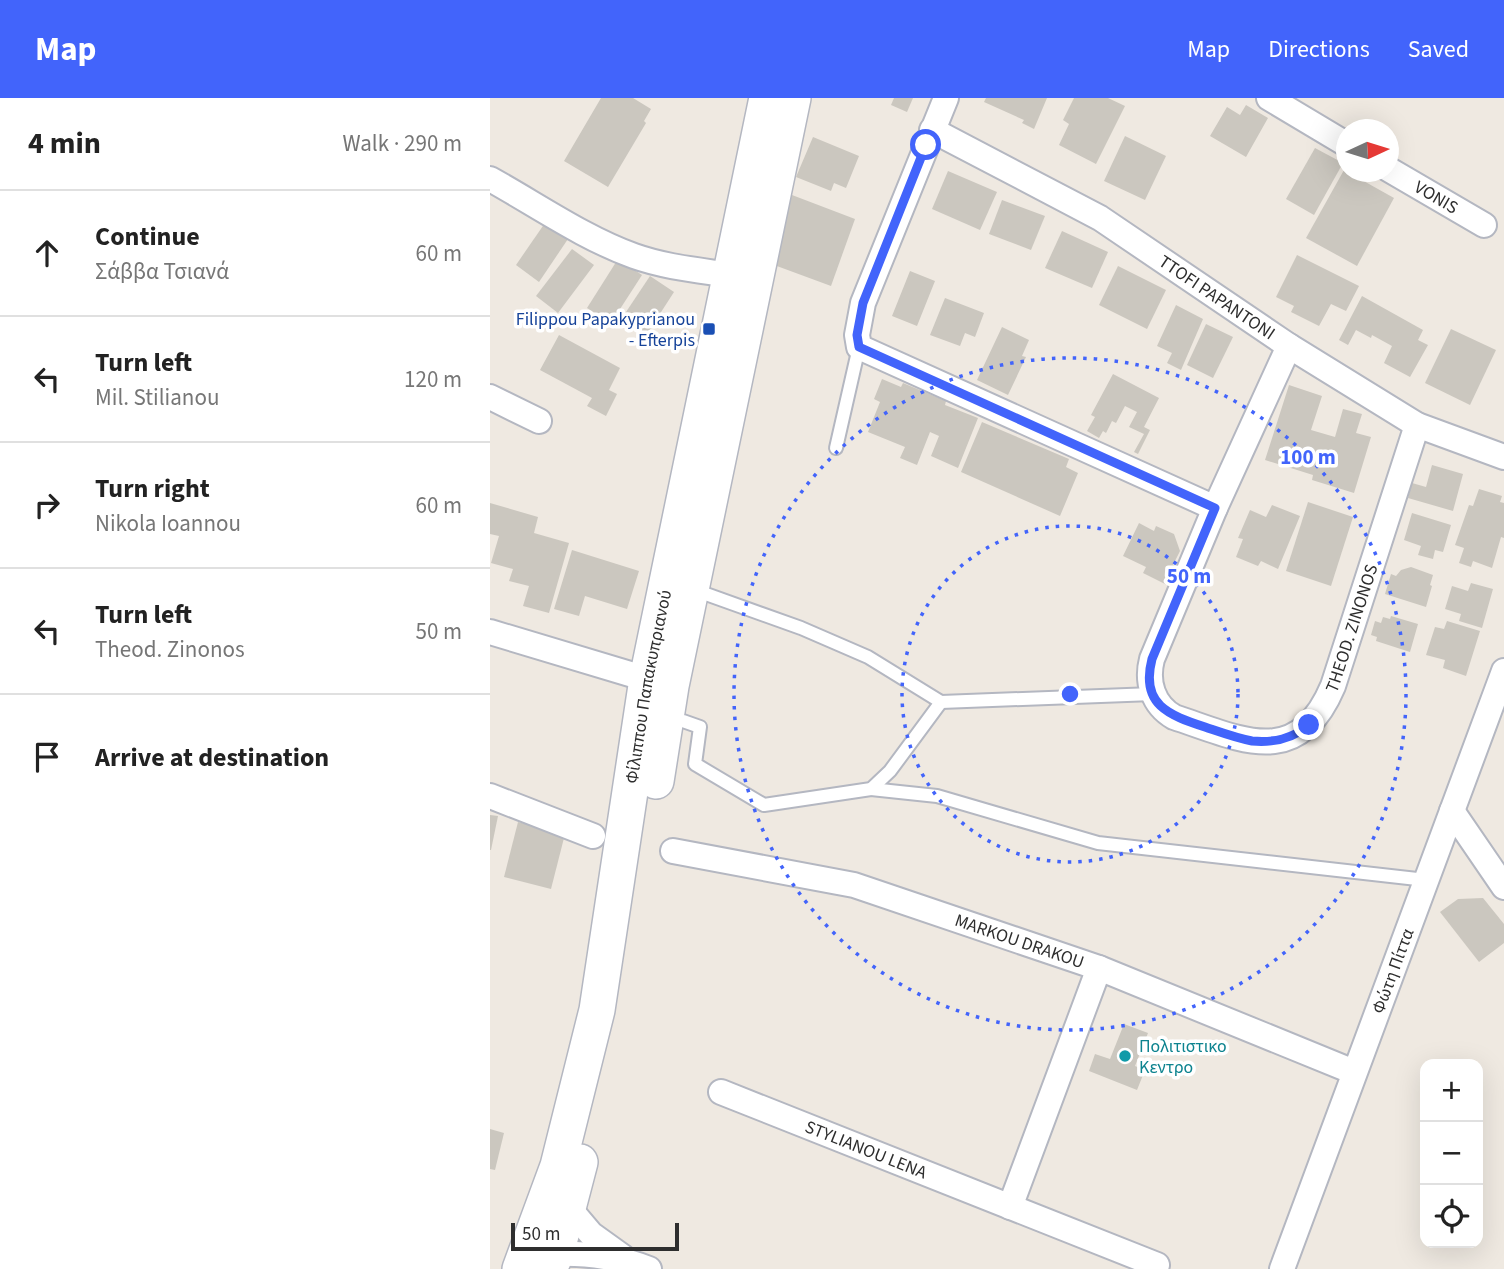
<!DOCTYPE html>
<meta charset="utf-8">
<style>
:root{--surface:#fff;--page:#f2f2f2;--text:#222;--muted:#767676;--line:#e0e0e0;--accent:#4264fb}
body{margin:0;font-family:"Source Sans 3",sans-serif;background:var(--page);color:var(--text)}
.controls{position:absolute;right:21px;bottom:21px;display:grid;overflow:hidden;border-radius:14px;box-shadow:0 7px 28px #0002}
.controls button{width:63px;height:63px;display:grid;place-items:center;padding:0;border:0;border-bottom:2px solid var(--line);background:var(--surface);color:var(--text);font:35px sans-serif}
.compass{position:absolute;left:846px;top:21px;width:63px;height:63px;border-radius:50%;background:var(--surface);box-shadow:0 7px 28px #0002;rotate:86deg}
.scale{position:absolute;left:21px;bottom:18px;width:168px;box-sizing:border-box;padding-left:7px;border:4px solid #2e2e2e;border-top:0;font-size:19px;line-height:24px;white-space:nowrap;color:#2e2e2e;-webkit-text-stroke:5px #fff;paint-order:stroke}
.stop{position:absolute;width:21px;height:21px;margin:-16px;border:5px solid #4264fb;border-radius:50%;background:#fff}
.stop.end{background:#4264fb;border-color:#fff;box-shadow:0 2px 7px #0008}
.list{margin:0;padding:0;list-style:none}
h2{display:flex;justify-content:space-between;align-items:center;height:91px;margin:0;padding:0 28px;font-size:30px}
h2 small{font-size:23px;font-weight:400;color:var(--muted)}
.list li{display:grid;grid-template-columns:46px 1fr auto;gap:21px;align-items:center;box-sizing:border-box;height:126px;padding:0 28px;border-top:2px solid var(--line)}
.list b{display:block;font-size:26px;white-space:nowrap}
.list p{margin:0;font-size:23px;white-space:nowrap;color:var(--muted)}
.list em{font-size:23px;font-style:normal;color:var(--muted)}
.icon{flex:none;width:38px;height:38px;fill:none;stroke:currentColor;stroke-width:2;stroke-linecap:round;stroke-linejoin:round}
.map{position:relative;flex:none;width:1014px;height:1171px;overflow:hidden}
header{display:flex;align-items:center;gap:42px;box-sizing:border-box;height:98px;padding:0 35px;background:var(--accent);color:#fff}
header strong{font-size:33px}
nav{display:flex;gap:38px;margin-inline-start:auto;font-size:24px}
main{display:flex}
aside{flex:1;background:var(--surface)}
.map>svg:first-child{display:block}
.building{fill:#cbc7bf}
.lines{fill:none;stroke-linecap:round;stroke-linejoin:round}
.lane-casing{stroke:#b4b7c1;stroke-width:16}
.street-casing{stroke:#b4b7c1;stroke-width:28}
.secondary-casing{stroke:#b4b7c1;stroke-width:38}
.lane{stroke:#fff;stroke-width:12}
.street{stroke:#fff;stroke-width:24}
.secondary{stroke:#fff;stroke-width:35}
.route{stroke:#4264fb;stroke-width:9}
.ring{fill:none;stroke:#4264fb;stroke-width:3.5;stroke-dasharray:3.5 7}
.transit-dot{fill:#1a4fb4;stroke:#fff;stroke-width:2.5}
.culture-dot{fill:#0f9aa8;stroke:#fff;stroke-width:2.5}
.labels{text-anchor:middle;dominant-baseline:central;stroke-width:7;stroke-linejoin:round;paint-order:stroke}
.street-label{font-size:18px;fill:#2e2e2e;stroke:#fff}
.transit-label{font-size:18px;fill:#164399;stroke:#fff;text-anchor:end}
.culture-label{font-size:18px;fill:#0d838f;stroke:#fff;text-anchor:start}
.centre{fill:#4264fb;stroke:#fff;stroke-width:3.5}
.ring-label{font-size:21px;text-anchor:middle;font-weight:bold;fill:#4264fb;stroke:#fff;stroke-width:7;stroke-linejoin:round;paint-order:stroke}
</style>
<header>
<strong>Map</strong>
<nav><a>Map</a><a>Directions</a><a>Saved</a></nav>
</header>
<main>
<aside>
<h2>4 min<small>Walk · 290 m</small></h2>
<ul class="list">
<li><svg class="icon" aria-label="ahead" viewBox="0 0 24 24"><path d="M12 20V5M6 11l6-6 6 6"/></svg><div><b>Continue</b><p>Σάββα Τσιανά</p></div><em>60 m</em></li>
<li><svg class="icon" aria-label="left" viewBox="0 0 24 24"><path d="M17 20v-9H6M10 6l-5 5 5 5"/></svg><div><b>Turn left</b><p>Mil. Stilianou</p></div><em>120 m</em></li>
<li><svg class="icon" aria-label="right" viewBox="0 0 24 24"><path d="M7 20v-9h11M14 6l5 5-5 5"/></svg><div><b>Turn right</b><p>Nikola Ioannou</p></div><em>60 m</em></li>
<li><svg class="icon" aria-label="left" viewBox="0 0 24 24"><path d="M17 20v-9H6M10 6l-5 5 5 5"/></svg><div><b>Turn left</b><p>Theod. Zinonos</p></div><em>50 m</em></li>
<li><svg class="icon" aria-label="arrive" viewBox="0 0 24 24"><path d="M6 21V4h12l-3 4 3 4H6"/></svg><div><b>Arrive at destination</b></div></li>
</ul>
</aside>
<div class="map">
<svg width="1014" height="1171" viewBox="0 0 1014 1171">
<rect width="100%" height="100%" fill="#efe9e1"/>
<!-- building -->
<g class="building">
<path d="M111,0H143L161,11L154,23L156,25L118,89L74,63Z"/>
<path d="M404,0H423L417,14L401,7Z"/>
<path d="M496,0H557L544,31L532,25L534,22L494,4Z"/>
<path d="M584,0H618L635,8L606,66L569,47L579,26L573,22Z"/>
<path d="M756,7L778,20L756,59L720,38L737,9L750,17Z"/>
<path d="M635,38L676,58L655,102L614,83Z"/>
<path d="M323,39L369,58L356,90L344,85L341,93L306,79Z"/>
<path d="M825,50L853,65L824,117L796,101Z"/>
<path d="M854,72L904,100L867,168L816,140Z"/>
<path d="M458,73L507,94L490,132L442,111Z"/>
<path d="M302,97L365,121L341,188L276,164Z"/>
<path d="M512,102L555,118L541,152L499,136Z"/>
<path d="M57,122L80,138L49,184L26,167Z"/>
<path d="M572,133L618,154L602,190L555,170Z"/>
<path d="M82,151L104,167L68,215L46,198Z"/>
<path d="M807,157L869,188L856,213L841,206L829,228L801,214L804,208L786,199Z"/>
<path d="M128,161L152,177L121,225L97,210Z"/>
<path d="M628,168L676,192L657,231L609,207Z"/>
<path d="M420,173L445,183L427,228L402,218Z"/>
<path d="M160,178L184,194L155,239L130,223Z"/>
<path d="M872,198L933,232L928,242L938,247L920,279L894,265L902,248L882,237L881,240L866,232L858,247L849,242Z"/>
<path d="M455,200L494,215L485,239L475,235L470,248L440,237Z"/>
<path d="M686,207L713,221L691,272L677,265L682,255L667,248Z"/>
<path d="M716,226L743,239L723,280L697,267Z"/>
<path d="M512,229L539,242L532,258L536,259L518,297L487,282Z"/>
<path d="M961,231L1006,252L980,307L935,285Z"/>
<path d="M69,237L130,270L119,292L127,296L116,318L97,308L102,300L50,272Z"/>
<path d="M623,276L669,300L654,329L660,332L648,356L644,354L654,336L639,329L647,314L635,308L626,325L622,323L616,335L613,333L609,340L597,333L605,319L601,317Z"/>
<path d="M392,281L411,289L413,285L456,303L455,307L488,320L468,370L441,358L449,338L440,334L427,367L410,360L415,349L378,334L390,304L384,301Z"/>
<path d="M799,287L832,298L821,332L845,339L853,311L872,316L866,335L881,339L864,395L822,382L823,377L775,362Z"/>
<path d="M492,324L579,361L576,369L588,375L570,418L471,374Z"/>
<path d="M942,367L973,376L963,413L918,400L922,385L936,389Z"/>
<path d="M989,391L1012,398L1010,404L1014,405V440L1011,439L1002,470L983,463L981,469L969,465L974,450L965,447L979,407L983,408Z"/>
<path d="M818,404L863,419L841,488L796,473Z"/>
<path d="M0,405L48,419L44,435L79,445L59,515L33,508L39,488L19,483L23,471L1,465L9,438L0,436Z"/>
<path d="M782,407L810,418L788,471L771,463L768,468L746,459L753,441L748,440L760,412L776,419Z"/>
<path d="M922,415L961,427L953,454L945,452L943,461L928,457L931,448L914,442Z"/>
<path d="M649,425L664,433L666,428L684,436L690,453L683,467L688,469L679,488L653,475L656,469L633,458Z"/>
<path d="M82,452L149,473L137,511L95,498L89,518L64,511Z"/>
<path d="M921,469L943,477L940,487L942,488L936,509L895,496L901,476L906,478L911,472Z"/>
<path d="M981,485L1003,491L992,530L969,523L971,516L955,511L962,488L978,493Z"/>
<path d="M901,518L928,526L920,554L886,543L887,539L881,537L885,523L891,525L893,519L900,521Z"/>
<path d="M957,523L990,533L976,578L953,570L955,562L936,557L945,529L954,531Z"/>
<path d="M0,717L8,718L1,752H0Z"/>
<path d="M28,724L75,736L61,791L14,779Z"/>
<path d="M993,800L1014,826V845L989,864L950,814L968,801Z"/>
<path d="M634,926L658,935L645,968L655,972L647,992L599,973L605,956L620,961Z"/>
<path d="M0,1031L14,1035L5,1072L0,1071Z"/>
</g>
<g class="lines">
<!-- lane casing -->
<g class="lane-casing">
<g id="lane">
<path d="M346,350L369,249"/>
<path d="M202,491L311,530L378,559L451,604L663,596"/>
<path d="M193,623L210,629L205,666L274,707L381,691L400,673L451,604"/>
<path d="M381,691L447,698L608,745L936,782"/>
</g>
</g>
<!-- street casing -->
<g class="street-casing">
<g id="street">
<path d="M456,0L373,205L367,237L369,249L725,410"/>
<path d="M779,0L856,46"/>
<path id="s1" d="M442,32L610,120L799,248L927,327L1014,359"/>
<path id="s2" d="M898,71L994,127"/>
<path d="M0,81C47,107 94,140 144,158C175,169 207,172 240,177"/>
<path id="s3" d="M799,248L725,410L662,561C656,584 663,607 684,619C751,641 807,673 843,588L927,327"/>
<path d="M0,299L49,323"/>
<path d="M0,534L170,585"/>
<path d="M0,698L103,738"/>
<path d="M962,713L1014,789"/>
<path id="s4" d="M183,753L364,787L609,870L864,974"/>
<path id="s5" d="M231,994L667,1167"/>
<path d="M520,1109L609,870"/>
<path d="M79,1110L101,1136L133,1159"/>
<path d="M66,1156C98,1155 128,1159 159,1171"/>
<path id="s6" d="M792,1171L1014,573"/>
</g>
</g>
<!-- secondary casing -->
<g class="secondary-casing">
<g id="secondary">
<path d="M166,683L181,588L303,0"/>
<path id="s7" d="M30,1171L68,1068L107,912L157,581L277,0"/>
<path d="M59,1171L66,1156L90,1064"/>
</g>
</g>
<!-- lane -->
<use href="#lane" class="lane"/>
<!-- street -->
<use href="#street" class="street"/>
<!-- secondary -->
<use href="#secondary" class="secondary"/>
</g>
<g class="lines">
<!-- route -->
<path class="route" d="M436,47L373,205L367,237L369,249L725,410L662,561C650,607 679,617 715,629C730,634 746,640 762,643C784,645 802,641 819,627"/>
</g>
<!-- distance rings -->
<g class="ring">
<circle cx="580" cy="596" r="168"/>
<circle cx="580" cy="596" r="336"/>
</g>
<!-- markers -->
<rect class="transit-dot" x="212" y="224" width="14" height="14" rx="3.5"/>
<circle class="culture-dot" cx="635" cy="958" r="7"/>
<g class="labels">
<!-- street labels -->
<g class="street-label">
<text stroke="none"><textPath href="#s2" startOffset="56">VONIS</textPath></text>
<text stroke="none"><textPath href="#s1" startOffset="331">TTOFI PAPANTONI</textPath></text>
<text stroke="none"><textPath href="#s3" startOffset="658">THEOD. ZINONOS</textPath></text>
<text stroke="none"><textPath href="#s7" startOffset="598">Φίλιππου Παπακυπριανού</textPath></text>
<text stroke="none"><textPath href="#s4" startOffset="359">MARKOU DRAKOU</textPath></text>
<text stroke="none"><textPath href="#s6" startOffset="318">Φώτη Πίττα</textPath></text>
<text stroke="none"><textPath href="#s5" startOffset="156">STYLIANOU LENA</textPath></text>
</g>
<!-- transit labels -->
<g class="transit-label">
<text x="205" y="221">Filippou Papakyprianou<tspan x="205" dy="21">- Efterpis</tspan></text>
</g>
<!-- culture labels -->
<g class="culture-label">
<text x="649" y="948">Πολιτιστικο<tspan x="649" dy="21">Κεντρο</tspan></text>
</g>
</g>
<circle cx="580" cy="596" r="10" class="centre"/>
<g class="ring-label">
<text x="818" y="366">100 m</text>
<text x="699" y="485">50 m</text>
</g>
</svg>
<div class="controls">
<button>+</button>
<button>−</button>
<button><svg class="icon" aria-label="locate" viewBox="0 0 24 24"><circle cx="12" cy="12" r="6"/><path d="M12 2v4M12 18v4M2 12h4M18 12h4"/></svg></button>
</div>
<svg class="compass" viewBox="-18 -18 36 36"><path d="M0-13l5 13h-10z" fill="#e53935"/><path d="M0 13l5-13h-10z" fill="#767676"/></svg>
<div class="scale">50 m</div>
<div class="stop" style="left:436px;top:47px"></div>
<div class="stop end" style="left:819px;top:627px"></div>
</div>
</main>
